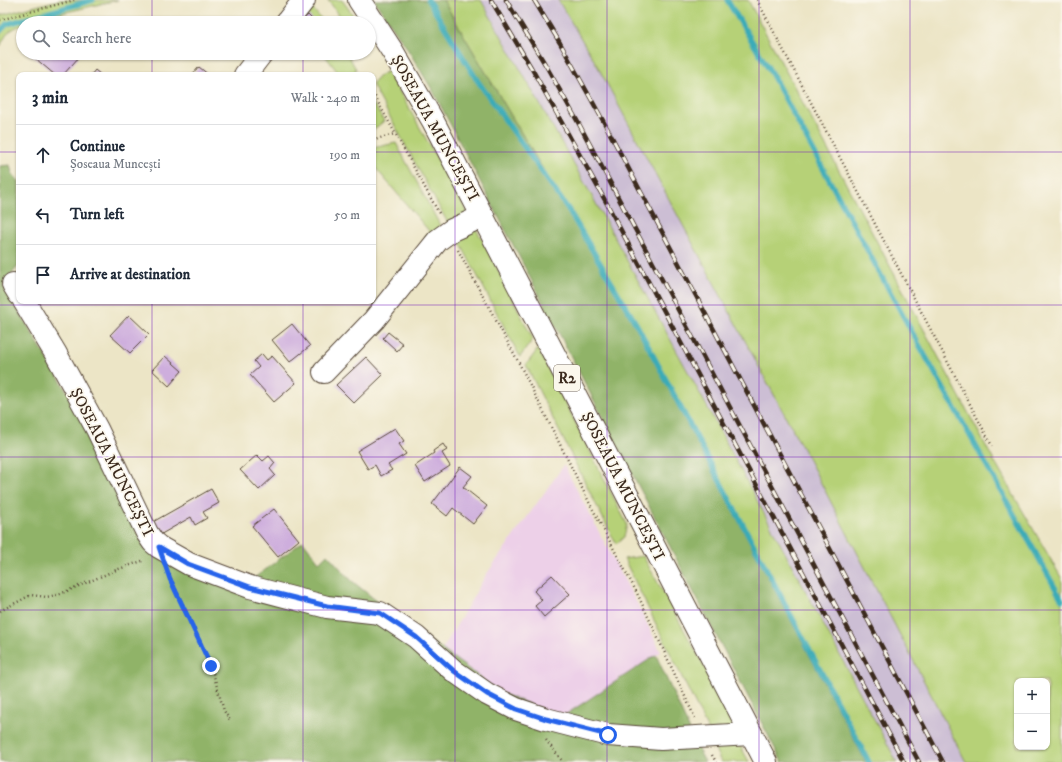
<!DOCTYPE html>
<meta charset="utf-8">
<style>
:root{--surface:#fff;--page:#f6f6f7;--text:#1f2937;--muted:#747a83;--line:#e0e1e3}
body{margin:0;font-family:"IM FELL DW Pica",serif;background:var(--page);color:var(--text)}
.controls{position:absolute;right:12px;bottom:12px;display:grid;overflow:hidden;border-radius:8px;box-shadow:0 1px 3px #0004}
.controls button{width:36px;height:36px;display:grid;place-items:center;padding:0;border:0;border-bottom:1px solid var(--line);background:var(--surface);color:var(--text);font:20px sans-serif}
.stop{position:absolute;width:12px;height:12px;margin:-9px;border:3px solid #2563eb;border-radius:50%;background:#fff}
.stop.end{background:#2563eb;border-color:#fff;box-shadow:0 1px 4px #0008}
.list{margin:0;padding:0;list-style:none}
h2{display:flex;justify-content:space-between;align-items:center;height:52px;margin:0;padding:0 16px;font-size:17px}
h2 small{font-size:13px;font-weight:400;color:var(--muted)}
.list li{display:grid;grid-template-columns:26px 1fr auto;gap:12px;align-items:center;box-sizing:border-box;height:60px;padding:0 16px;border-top:1px solid var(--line)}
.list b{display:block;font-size:15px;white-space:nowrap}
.list p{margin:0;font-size:13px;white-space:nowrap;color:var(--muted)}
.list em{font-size:13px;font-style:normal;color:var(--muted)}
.icon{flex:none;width:22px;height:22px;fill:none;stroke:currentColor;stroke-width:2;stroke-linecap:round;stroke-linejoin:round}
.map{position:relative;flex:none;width:1062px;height:762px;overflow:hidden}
.search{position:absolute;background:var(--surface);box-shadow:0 1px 3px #0004;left:16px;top:16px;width:360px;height:44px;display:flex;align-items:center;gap:10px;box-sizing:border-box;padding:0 14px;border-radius:22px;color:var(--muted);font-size:15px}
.panel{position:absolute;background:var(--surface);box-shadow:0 1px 3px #0004;left:16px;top:72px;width:360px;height:232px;border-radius:8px}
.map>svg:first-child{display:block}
.built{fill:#edd0e8}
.industrial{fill:#ccbed4}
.green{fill:#b6d177;stroke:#787e4a;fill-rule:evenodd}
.forest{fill:#90b368;stroke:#666e43}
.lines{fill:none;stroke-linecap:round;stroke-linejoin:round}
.stream{stroke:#3aabb7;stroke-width:5.5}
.building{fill:#ceaedd}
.minor-casing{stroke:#564637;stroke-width:24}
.major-casing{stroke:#564637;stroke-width:24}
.path{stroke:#564637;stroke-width:2.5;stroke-dasharray:1 3;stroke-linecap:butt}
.minor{stroke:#fff;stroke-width:22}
.major{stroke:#fff;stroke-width:22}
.rail-casing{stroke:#3b2a1e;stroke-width:4.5}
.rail{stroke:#fbf7ec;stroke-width:3;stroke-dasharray:9;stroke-linecap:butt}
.route{stroke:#2563eb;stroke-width:5}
.grid{fill:none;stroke:#7b2cbf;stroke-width:1;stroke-opacity:0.55}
.labels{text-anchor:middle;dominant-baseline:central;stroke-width:3.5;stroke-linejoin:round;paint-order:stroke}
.shield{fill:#fbf7ec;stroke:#75685c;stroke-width:1}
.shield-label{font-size:15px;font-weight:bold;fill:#3b2a1e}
.street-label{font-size:16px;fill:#3b2a1e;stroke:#fbf7ec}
</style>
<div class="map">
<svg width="1062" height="762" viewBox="0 0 1062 762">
<rect width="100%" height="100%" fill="#fbf7ec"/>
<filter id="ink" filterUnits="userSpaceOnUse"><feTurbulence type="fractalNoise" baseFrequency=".025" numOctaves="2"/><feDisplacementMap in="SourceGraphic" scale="8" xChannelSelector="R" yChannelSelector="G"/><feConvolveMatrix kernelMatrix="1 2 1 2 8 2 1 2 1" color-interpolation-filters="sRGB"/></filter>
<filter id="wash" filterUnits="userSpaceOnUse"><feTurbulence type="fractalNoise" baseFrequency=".012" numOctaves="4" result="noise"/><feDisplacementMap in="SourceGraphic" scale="16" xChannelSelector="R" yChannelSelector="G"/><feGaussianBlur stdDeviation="0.9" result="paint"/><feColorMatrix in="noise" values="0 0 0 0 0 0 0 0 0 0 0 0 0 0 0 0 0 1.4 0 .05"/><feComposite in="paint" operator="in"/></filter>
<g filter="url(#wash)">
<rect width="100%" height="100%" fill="#ece5c6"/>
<!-- built -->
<path class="built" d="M564,465L611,555L639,607L661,652L562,717L501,693L442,650L486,575Z"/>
<!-- industrial -->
<path class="industrial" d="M443,0H591L994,762H866L638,331Z"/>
<!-- green -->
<g class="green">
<path d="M59,0H118L54,15L29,23H23V25C9,29 6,34 0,47V16L1,15Z"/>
<path d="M328,0H342L359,23H345Z"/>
<path d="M443,0H481L593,198L704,401L897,762H866L638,331Z"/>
<path d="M558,0H748L994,461L1062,579V762H966L808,458L598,67ZM1017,681H1047V747H1017Z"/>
<path d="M310,6L325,23H300Z"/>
<path d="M323,53H347L356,69L354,75H340Z"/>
<path d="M388,71L470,217L450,227L373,86V83L379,76Z"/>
<path d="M373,103L384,121L373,130Z"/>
<path d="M396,143L443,231L430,244L425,237L429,231L373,165V149L377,147Z"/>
<path d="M475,227L488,250L533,339L520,357L456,235Z"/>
<path d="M538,349L627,524L624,537L616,544L526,365Z"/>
<path d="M643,556L738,727L708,730L624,559Z"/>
<path d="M712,743H739L749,762H721Z"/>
</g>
<!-- forest -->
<g class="forest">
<path d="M374,0H443L638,331L866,762H782L433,91L405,45Z"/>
<path d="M10,165L13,176L19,181V265L3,285L83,418L146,544L170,546L249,582L303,541L319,562L327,554L352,581L378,602L501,693L562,717L656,655L699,751L705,762H0V166Z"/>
</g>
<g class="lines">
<!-- stream -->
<g class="stream">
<path d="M428,0L477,80L568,209L638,327L869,762"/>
<path d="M727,0L770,71L908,325L1062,600"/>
<path d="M0,31L7,24L93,0"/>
</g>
</g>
<g id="blocks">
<!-- building -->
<g class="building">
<path d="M308,15L316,23H305L302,20Z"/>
<path d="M29,53H74L79,57L63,75H55Z"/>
<path d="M199,67L209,75H192Z"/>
<path d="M95,70L101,75H91Z"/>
<path d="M129,315L149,334L130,353L110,335Z"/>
<path d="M292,324L310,346L290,362L272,340Z"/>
<path d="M388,332L403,344L397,351L383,338Z"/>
<path d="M262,354L267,360L272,356L296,383L274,402L250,375L259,367L254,361Z"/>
<path d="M165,356L182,371L169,386L152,370Z"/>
<path d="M366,357L383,375L354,403L336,385Z"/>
<path d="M395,428L404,441L399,444L406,454L388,465L392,470L381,476L375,465L368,469L357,451Z"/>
<path d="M443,444L447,450L442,453L450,466L425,482L415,466L434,453L433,451Z"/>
<path d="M257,455L263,461L269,456L275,463L270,469L275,475L259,490L240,470Z"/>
<path d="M460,467L472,476L463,487L487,506L473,524L453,508L447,516L432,504Z"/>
<path d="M211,489L219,503L203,512L207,518L195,525L191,517L158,536L151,523Z"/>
<path d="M274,509L299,540L278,557L252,526Z"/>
<path d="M552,575L570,594L544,617L535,606L542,600L534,591Z"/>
</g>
</g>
</g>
<g filter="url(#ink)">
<use href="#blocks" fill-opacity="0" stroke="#564637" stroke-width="1"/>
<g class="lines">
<!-- minor casing -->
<g class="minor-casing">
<g id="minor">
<path d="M286,23L304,0"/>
<path d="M245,75L262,53"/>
<path d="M13,284L19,294"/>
<path d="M24,301L56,354L97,429L147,533L153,542L159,547L189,564L250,587L327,607L380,613L416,637L454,671L487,694L516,709L546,719L608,735L661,739L751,734"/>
<path d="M324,372L374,320L438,240L452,230L483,216"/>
</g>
</g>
<!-- major casing -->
<g class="major-casing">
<path id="major" d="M359,0L393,52L433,121L766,762"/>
</g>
<!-- path -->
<g class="path">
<path d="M757,0L992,446"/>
<path d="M0,20L74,0"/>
<path d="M373,93L440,215"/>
<path d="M373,141L380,138L395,134"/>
<path d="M458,250L520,365L590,504L637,593L695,718"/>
<path d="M169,575L211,666L224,711L230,720"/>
<path d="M0,611L31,595L47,597L60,594L116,570L145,560"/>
<path d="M546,740L549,744L563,762"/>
<path d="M712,755L716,762"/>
</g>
<!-- minor -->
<use href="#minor" class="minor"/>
<!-- major -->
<use href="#major" class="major"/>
<!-- rail casing -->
<g class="rail-casing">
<g id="rail">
<path d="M491,0L532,69L606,202L904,762"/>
<path d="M506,0L545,64L579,124L919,762"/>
<path d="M534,0L560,43L606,126L943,762"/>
</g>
</g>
<!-- rail -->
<use href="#rail" class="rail"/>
</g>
</g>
<g class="lines" filter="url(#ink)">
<!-- route -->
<path class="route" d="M211,666L170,579L159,547L188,564L250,587L327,606L380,613L416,637L454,671L487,694L516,709L546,719L608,735"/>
</g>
<!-- grid -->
<path class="grid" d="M152,0V23M303,0V23M455,0V762M607,0V762M759,0V762M910,0V762M152,53V75M303,53V75M0,152H19M373,152H1062M152,301V762M303,301V762M0,305H1062M0,457H1062M0,610H1062"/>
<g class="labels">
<!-- shield labels -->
<rect class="shield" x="554" y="365" width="26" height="26" rx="3"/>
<g class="shield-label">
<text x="567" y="378">R2</text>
</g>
<!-- street labels -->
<g class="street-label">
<text transform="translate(435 128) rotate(61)">ȘOSEAUA MUNCEȘTI</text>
<text transform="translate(112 462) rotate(63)">ȘOSEAUA MUNCEȘTI</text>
<text transform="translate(623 486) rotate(63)">ȘOSEAUA MUNCEȘTI</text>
</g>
</g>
</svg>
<div class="controls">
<button>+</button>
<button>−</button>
</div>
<div class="stop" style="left:608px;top:735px"></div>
<div class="stop end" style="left:211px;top:666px"></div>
<div class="search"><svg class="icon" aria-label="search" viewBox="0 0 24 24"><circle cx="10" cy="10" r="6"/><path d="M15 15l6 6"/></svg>Search here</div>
<section class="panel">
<h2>3 min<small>Walk · 240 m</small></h2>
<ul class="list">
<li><svg class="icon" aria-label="ahead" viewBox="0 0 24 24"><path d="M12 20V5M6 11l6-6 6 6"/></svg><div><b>Continue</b><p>Șoseaua Muncești</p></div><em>190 m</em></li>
<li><svg class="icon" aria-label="left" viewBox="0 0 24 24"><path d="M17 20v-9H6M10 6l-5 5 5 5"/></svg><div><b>Turn left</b></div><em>50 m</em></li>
<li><svg class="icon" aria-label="arrive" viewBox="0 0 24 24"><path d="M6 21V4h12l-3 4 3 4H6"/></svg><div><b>Arrive at destination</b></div></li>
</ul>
</section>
</div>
